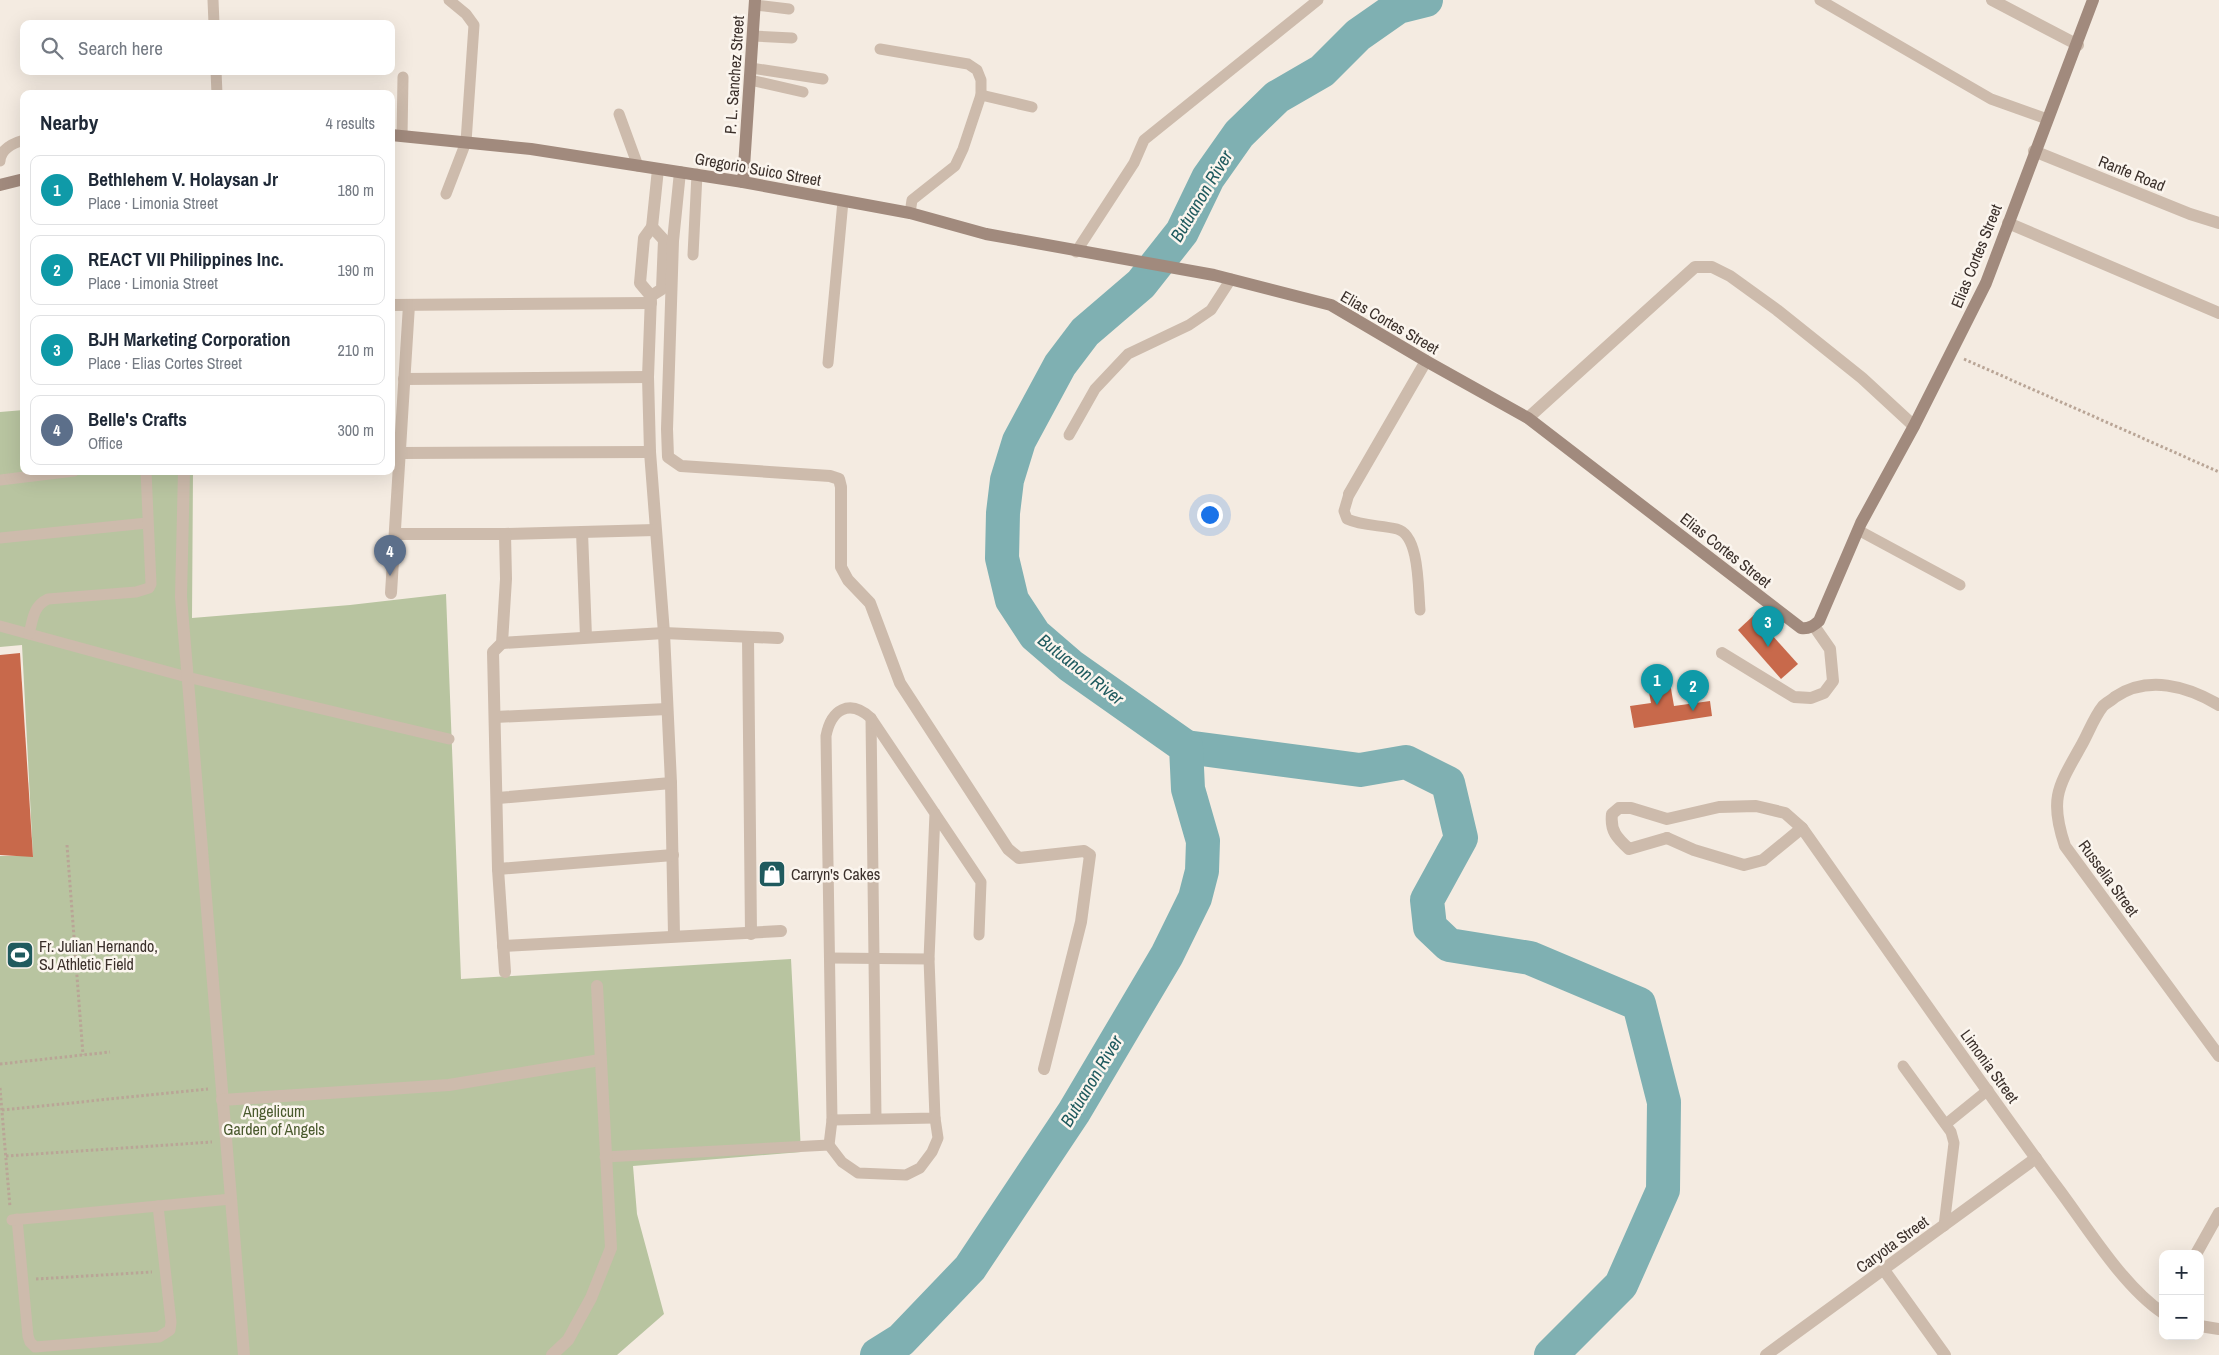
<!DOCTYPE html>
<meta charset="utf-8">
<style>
:root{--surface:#fff;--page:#f6f6f7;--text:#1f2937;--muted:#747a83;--line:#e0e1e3;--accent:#1a73e8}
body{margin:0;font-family:"Archivo Narrow",sans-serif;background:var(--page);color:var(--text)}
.controls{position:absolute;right:15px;bottom:15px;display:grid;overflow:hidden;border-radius:10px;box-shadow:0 5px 20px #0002}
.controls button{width:45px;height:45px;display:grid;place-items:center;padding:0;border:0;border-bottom:1px solid var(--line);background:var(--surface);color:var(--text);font:25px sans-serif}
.you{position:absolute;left:1209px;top:514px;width:18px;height:18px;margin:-12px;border:4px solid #fff;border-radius:50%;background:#1a73e8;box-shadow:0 0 0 8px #1a73e833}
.badge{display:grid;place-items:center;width:32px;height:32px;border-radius:50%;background:var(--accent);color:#fff;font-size:16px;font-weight:700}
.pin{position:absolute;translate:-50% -41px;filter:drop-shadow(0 1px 2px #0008)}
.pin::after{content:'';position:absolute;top:26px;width:18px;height:15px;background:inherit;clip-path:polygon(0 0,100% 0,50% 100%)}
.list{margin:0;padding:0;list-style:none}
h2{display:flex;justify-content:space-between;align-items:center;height:65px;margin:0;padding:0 20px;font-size:21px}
h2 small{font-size:16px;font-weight:400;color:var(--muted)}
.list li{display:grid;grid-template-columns:32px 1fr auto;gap:15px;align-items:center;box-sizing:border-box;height:70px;margin:0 10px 10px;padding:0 10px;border:1px solid var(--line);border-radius:10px}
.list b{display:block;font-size:19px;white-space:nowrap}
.list p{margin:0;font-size:16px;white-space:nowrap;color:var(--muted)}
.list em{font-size:16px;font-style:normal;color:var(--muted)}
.icon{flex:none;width:28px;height:28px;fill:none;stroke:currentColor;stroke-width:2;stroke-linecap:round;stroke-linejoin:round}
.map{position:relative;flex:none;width:2219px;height:1355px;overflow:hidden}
.search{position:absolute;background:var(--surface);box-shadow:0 5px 20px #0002;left:20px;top:20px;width:375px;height:55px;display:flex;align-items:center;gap:12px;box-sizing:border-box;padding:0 18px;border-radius:10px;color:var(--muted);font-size:19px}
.panel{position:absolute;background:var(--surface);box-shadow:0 5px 20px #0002;left:20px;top:90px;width:375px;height:385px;border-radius:10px}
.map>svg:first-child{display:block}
.green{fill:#b8c4a0}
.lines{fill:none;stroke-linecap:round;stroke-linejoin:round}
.river{stroke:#7fb0b2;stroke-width:34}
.building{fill:#c8694b}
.path{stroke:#b9a596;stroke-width:3;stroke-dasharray:2.5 2.5;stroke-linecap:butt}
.lane{stroke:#cdbbac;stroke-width:11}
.street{stroke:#cdbbac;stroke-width:12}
.secondary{stroke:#a18a7d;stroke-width:12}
.labels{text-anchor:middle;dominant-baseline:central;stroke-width:5;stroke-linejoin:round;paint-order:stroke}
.street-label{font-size:16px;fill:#3b302b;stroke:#fbf5ee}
.poi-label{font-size:16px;fill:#3b302b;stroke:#fbf5ee;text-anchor:start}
.park-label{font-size:16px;fill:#4a5a2e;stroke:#fbf5ee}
.water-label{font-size:18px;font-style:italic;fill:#1f5a5e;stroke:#fbf5ee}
</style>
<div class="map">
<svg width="2219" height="1355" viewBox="0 0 2219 1355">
<rect width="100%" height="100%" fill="#f4ebe1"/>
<!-- green -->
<path class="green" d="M24,410V471H193L192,618L350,605L446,594L461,979L791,959L801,1152L633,1166L637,1214L664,1314L617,1355H0V856H33L22,645L0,647V412Z"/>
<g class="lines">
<!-- river -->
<g class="river">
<path d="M1186,747L1360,770L1406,762L1448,783L1461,838L1427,900L1430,927L1449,945L1530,958L1639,1004L1664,1102L1663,1190L1621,1285L1551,1355"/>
<path d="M877,1355L901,1340L970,1268L1074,1112L1167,955L1195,898L1202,871L1203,841L1188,789L1186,747L1071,666L1035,635L1012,600L1002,558L1003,513L1007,480L1019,441L1060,365L1085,332L1141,284L1182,232L1208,178L1239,134L1277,97L1322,71L1358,35L1398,7L1426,0"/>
</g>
</g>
<!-- building -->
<g class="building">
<path d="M1754,615L1798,664L1781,679L1738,630Z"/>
<path d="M20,653L33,857L0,855V655Z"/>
<path d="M1670,683L1674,706L1710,701L1712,716L1634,728L1630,706L1651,703L1648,687Z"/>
</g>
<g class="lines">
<!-- path -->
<g class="path">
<path d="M1964,359L2219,472"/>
<path d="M67,845L83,1055"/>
<path d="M0,1064L110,1052"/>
<path d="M0,1088L10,1207"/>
<path d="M2,1110L208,1089"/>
<path d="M6,1156L212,1142"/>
<path d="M36,1279L152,1272"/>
</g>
<!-- lane -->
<g class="lane">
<path d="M213,0L214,24"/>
<path d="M1820,0L1991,99L2047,119"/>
<path d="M755,5L789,9"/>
<path d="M753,36L792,38"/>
<path d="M880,49L968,64L977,70L981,80V95L963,149L955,166L912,200L910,213"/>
<path d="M751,68L823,79"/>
<path d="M216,71L217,94"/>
<path d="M750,80L803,92"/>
<path d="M981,95L1032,107"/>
<path d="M619,114L638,166"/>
<path d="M402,136L403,77"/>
<path d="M0,161C1,148 13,143 24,140"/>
<path d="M446,194L466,142L474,25L466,14L449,0"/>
<path d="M1076,252L1134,163L1144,140L1318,0"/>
<path d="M693,255L697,174"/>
<path d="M828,363L843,201"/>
<path d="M1069,435L1095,389L1128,354L1189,325L1211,310L1231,279"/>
<path d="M0,480L74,471"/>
<path d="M1349,494L1344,511L1347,519C1362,526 1381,525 1397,529C1420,535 1418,590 1420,610"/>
<path d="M1858,530L1960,585"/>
<path d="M0,538L147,523"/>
<path d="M0,626L187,677L449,739"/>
<path d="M29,634C33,619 33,606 48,599L136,592L149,588L151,584L146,471"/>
<path d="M871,718L876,1118"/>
<path d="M935,813L929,959L935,1118L832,1120L826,736C831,710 849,698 871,718L981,882L979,935"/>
<path d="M830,958L929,959"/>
<path d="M1903,1066L1951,1132L1954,1143L1944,1226"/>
<path d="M1946,1124L1988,1090"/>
<path d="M829,1145L832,1120"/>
<path d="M605,1157L829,1145L842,1162L858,1173L906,1175L920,1168L932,1152L938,1138L935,1118"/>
<path d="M17,1219L28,1336L30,1342L35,1347L159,1337L170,1330L171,1322L158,1206"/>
<path d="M12,1220L231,1199"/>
</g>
<!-- street -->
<g class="street">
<path d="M1992,0L2078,45"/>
<path d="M2034,151L2190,214L2219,223"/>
<path d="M658,169L652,227L664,240L662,289L651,296L648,377L650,452L664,633L671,783L674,935"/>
<path d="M680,172L673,241L667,429L668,457L681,466L830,476L839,479L841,487V567L848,580L870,603L900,683L1008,849L1019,858L1084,851L1090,855L1081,922L1044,1069"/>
<path d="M2008,223L2219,313"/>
<path d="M651,296L640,283L644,238L652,227"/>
<path d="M391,305L651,303"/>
<path d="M404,379L648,377"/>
<path d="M1528,418L1695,267H1712L1730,276L1777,310L1862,378L1914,426"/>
<path d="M400,453L650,452"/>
<path d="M184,471L181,597L244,1355"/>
<path d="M1349,494L1426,361"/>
<path d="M582,532L586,637"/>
<path d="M396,534H505L655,530"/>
<path d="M391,593L409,305"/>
<path d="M748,637L751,934"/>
<path d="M502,643L664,633L778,638"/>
<path d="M1722,653L1794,697L1811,698L1824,693L1833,681L1830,649L1814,626"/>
<path d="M2219,705C2187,686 2148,675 2115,697C2112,700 2106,703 2103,706C2094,717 2088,734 2081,746C2058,787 2049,799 2065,846L2219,1056"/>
<path d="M495,717L667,709"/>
<path d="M498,798L671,783"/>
<path d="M1667,838L1629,849C1617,838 1610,831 1612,814L1619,808H1631L1667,819L1719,807L1756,806L1785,813L1802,828C1886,947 1968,1066 2054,1183C2084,1222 2122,1286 2163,1313"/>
<path d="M1667,838L1694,850L1744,865L1763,860L1802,828"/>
<path d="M498,869L673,855"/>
<path d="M503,946L781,931"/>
<path d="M505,972L498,869L493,652L502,643L506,579L505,534"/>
<path d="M222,1100L449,1085L600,1060"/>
<path d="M2196,1254L2219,1213"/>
<path d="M1884,1270L1945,1355"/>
<path d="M2200,1326L2219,1329"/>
<path d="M552,1355L568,1340L591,1298L611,1248L597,986"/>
<path d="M1766,1355L2036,1158"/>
</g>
<!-- secondary -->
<g class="secondary">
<path d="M391,135L531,149L743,182L910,213L986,234L1214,275L1331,305L1426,361L1528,418L1801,628C1809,629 1813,626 1819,621L1861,523L1914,426L1986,283L2093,0"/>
<path d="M743,182L755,0"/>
<path d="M0,185L24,179"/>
</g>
</g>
<!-- icons -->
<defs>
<g id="shop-square" transform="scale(1.4375)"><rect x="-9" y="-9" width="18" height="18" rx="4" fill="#1f5a5e" stroke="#fbf5ee"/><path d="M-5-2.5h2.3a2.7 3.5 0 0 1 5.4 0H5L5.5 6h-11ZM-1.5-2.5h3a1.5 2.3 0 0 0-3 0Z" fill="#fff"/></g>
<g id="stadium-square" transform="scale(1.4375)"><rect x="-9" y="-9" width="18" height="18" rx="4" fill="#1f5a5e" stroke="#fbf5ee"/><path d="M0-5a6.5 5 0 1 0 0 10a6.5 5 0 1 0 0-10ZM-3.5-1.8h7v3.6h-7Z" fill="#fff"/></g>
</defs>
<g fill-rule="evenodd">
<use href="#shop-square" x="772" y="874"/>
<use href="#stadium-square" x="20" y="955"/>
</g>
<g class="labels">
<!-- street labels -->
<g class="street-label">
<text transform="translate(734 75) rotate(-86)">P. L. Sanchez Street</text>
<text transform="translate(758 169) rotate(10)">Gregorio Suico Street</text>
<text transform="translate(2132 173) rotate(22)">Ranfe Road</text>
<text transform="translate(1976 256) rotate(-68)">Elias Cortes Street</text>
<text transform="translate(1390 322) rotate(30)">Elias Cortes Street</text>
<text transform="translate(1726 550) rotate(38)">Elias Cortes Street</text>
<text transform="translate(2109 878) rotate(54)">Russelia Street</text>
<text transform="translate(1990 1066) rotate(54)">Limonia Street</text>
<text transform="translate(1892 1244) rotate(-36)">Caryota Street</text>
</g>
<!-- poi labels -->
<g class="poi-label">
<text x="791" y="874">Carryn's Cakes</text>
<text x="39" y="946">Fr. Julian Hernando,<tspan x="39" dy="18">SJ Athletic Field</tspan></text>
</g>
<!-- park labels -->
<g class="park-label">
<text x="274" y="1111">Angelicum<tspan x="274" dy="18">Garden of Angels</tspan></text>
</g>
<!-- water labels -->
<g class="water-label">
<text transform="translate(1201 196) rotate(-59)">Butuanon River</text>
<text transform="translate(1081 669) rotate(38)">Butuanon River</text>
<text transform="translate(1091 1081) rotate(-59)">Butuanon River</text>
</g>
</g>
</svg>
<div class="controls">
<button>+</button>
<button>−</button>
</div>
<div class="you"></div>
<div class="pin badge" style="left:1657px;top:705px;background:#0f9aa8">1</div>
<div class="pin badge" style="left:1693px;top:711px;background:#0f9aa8">2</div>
<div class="pin badge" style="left:1768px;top:647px;background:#0f9aa8">3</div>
<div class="pin badge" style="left:390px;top:576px;background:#5c6f8a">4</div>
<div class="search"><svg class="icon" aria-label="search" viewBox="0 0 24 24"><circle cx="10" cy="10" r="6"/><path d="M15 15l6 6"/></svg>Search here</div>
<section class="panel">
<h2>Nearby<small>4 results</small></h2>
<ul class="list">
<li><span class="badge" style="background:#0f9aa8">1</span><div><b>Bethlehem V. Holaysan Jr</b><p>Place · Limonia Street</p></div><em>180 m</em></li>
<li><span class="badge" style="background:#0f9aa8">2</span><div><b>REACT VII Philippines Inc.</b><p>Place · Limonia Street</p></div><em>190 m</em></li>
<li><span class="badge" style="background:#0f9aa8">3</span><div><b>BJH Marketing Corporation</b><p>Place · Elias Cortes Street</p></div><em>210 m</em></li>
<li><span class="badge" style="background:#5c6f8a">4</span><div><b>Belle's Crafts</b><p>Office</p></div><em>300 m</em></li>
</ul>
</section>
</div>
